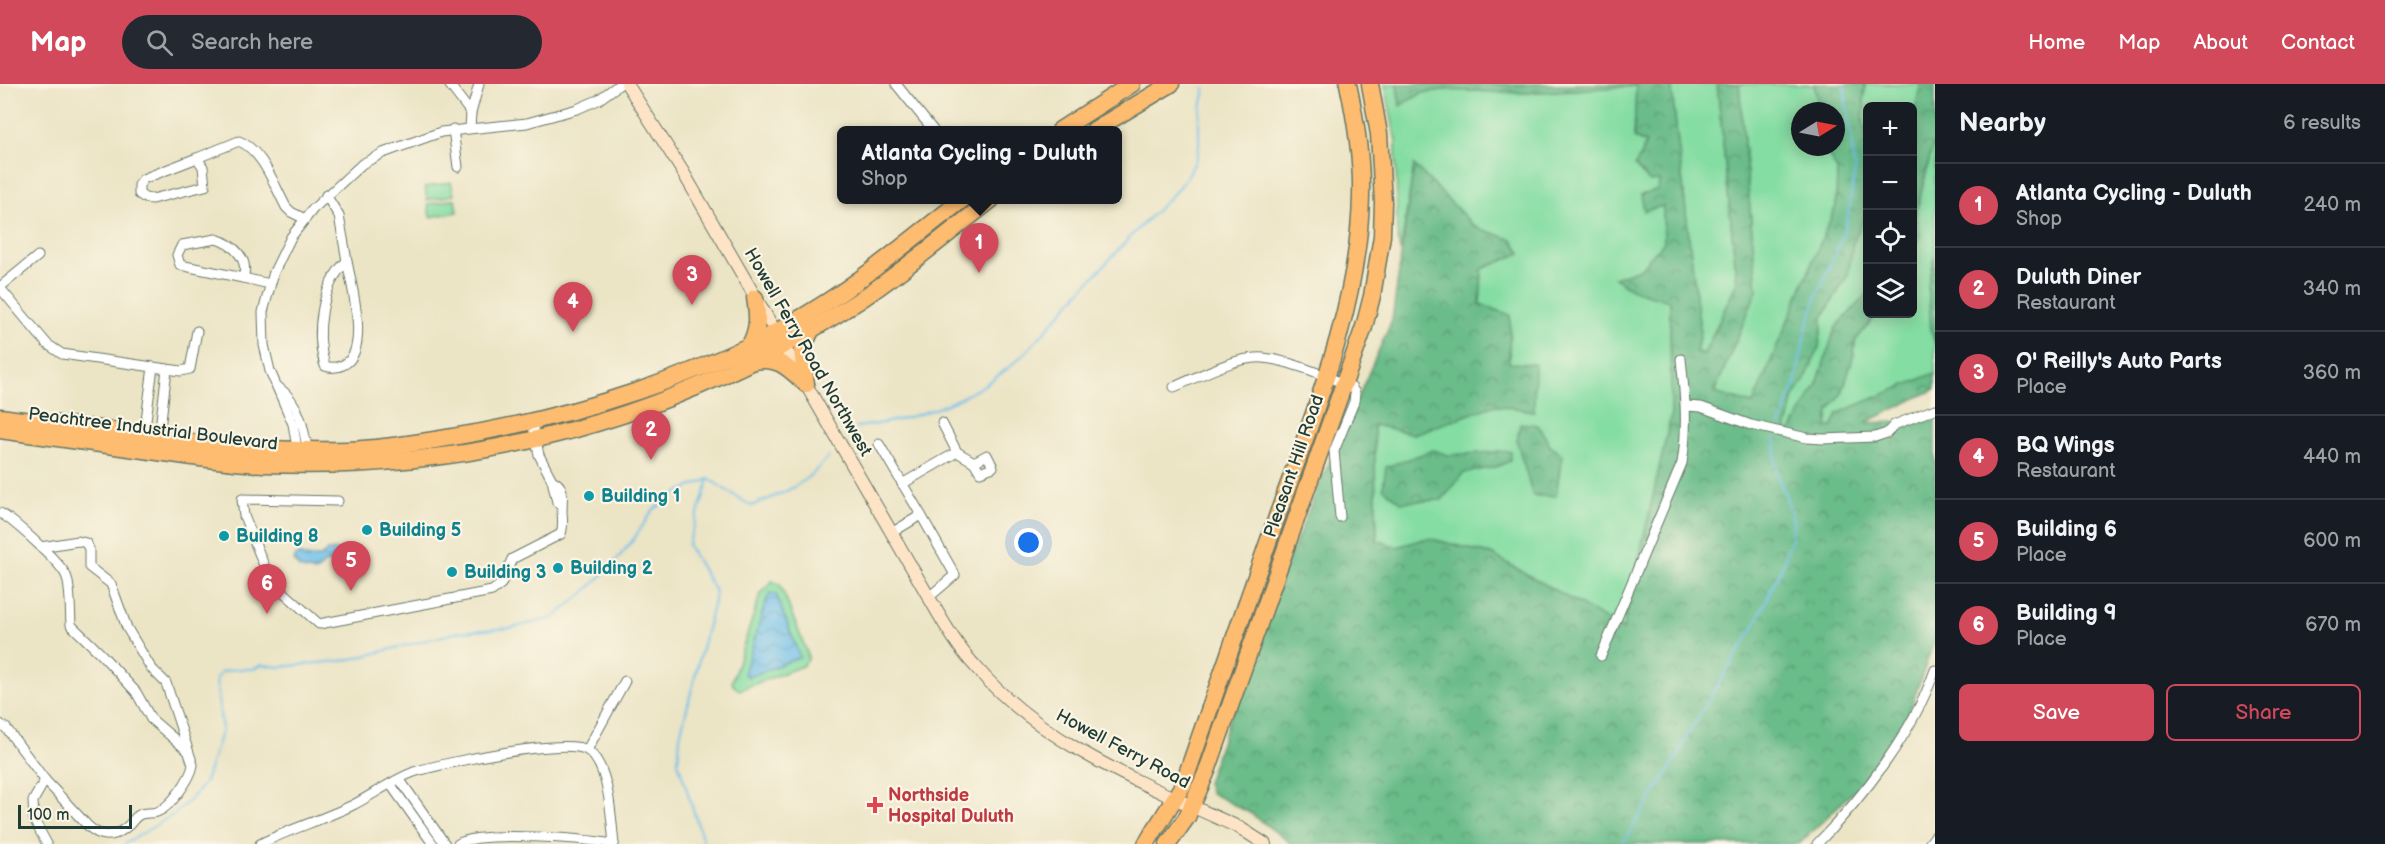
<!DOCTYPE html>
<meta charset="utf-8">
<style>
:root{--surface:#171b24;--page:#242831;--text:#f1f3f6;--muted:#9ea1a6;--line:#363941;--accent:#d1495b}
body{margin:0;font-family:"Balsamiq Sans",sans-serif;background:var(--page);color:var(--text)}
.controls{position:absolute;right:18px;top:18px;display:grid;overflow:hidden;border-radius:9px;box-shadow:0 3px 15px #0003}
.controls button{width:54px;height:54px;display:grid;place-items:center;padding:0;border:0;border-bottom:2px solid var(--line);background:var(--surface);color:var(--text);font:30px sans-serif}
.compass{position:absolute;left:1791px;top:18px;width:54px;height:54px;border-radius:50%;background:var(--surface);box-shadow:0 3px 15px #0003;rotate:80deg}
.scale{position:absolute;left:18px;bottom:15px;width:114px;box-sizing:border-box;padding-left:6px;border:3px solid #1f3d34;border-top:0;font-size:16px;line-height:21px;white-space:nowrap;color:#1f3d34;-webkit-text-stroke:4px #fcf5e5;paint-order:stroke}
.you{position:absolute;left:1029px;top:459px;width:21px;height:21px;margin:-15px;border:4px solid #fff;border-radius:50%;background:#1a73e8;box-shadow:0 0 0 9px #1a73e833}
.badge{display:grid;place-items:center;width:39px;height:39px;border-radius:50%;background:var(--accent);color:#fff;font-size:20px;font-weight:700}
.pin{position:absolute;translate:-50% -50px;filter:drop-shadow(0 2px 3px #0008)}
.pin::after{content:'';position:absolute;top:32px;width:21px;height:18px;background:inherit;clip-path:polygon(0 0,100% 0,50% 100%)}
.popup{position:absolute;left:837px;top:42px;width:285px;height:78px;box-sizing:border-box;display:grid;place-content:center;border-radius:9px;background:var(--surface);filter:drop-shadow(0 2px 4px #0005);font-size:20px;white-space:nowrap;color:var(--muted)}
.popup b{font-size:22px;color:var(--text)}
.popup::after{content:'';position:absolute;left:50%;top:100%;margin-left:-12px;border:12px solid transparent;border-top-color:var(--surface)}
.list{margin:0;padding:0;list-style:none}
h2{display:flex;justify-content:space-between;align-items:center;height:78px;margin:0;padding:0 24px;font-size:26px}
h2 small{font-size:20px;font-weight:400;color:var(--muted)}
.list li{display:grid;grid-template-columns:39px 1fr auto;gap:18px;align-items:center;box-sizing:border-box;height:84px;padding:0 24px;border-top:2px solid var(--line)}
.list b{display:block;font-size:22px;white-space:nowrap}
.list p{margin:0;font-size:20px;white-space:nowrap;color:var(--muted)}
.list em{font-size:20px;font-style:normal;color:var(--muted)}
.actions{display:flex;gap:12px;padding:18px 24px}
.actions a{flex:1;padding:14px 0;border:2px solid var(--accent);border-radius:9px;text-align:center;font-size:21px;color:var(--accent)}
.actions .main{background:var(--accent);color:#fff}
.icon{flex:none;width:33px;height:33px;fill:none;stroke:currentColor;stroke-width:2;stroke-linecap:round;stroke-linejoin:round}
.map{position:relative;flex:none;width:1935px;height:760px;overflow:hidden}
header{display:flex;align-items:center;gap:36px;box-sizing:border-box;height:84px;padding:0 30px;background:var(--accent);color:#fff}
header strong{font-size:28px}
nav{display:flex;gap:33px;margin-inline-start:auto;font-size:21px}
.search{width:420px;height:54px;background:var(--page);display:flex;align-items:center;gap:15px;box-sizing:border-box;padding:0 21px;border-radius:33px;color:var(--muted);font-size:22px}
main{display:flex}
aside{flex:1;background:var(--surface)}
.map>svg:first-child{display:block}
.green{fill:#84dda3;stroke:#528d6c;stroke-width:1.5}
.forest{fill:url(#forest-crowns);stroke:#457c5e;stroke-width:1.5}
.water{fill:url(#water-waves);stroke:#477e8f;stroke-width:1.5}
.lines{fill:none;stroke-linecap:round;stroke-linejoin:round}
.stream{stroke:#6fc0ea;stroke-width:2}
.street-casing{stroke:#667767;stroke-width:11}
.secondary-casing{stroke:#667767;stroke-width:14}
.highway-casing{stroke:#667767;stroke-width:19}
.street{stroke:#fff;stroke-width:9}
.secondary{stroke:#fee4c6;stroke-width:12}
.highway{stroke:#fdbc70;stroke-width:16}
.culture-dot{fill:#0f9aa8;stroke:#fcf5e5;stroke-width:2}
.health-dot{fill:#e0444e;stroke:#fcf5e5;stroke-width:2}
.labels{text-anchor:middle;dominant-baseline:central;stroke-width:4.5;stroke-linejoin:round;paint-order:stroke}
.street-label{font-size:18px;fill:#1f3d34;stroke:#fcf5e5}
.culture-label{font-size:18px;font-weight:bold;fill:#0d838f;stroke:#fcf5e5;text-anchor:start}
.health-label{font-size:18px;font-weight:bold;fill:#be3a42;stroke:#fcf5e5;text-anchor:start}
</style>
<header>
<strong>Map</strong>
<div class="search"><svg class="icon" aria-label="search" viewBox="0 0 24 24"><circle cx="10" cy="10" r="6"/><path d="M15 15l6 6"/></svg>Search here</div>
<nav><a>Home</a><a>Map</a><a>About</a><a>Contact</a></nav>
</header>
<main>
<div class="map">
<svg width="1935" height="760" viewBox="0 0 1935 760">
<defs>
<pattern id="forest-crowns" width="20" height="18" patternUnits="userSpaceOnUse" patternTransform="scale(1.5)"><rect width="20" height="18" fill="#6bbc89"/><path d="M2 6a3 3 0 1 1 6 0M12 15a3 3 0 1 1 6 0" fill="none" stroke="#579a71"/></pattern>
<pattern id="water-waves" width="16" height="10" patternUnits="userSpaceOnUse" patternTransform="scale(1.5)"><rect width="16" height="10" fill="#6fc0ea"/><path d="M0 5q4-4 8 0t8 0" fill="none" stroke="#5b9dbe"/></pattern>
</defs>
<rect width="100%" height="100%" fill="#fcf5e5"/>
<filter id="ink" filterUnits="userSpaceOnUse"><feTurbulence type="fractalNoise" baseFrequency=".0167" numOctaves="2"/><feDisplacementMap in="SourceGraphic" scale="12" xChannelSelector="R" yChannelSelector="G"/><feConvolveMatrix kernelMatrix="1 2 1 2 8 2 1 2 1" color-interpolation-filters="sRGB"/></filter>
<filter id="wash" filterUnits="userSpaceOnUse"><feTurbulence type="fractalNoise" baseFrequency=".008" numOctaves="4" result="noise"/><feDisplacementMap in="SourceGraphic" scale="24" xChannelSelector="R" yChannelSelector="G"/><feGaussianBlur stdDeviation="1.35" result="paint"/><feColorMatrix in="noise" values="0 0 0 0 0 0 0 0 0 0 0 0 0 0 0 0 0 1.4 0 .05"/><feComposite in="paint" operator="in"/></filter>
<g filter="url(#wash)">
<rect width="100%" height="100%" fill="#ebe4c5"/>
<!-- green -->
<g class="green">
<path d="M1385,0H1397L1400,21L1422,9L1443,6L1525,9L1636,2L1634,54L1646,59L1661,97L1658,106L1641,111L1663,122L1664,159L1640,185L1615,194L1633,206L1670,217L1671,332L1623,546L1493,471L1428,454L1397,463L1377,456L1374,340L1414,350L1495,321L1533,327L1509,280L1510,231L1480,220L1482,185L1521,169L1513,156L1475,143L1414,81L1400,168L1397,146L1396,57Z"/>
<path d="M1671,0H1717L1737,198L1704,270L1696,268L1700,247Z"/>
<path d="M1739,0L1816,1L1819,27H1800V63H1824L1837,86L1836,122L1753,320L1714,310L1757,206Z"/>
<path d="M1865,0H1921L1913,37L1912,22H1868L1867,56L1863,39Z"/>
<path d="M1935,53V173L1928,201L1931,246L1935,260V289L1839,329L1833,343H1827L1829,326L1842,309L1854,270L1855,257L1877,230H1912L1913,169L1920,151L1916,129Z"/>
<path d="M451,98L454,111L427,116L425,103Z"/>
<path d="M455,115L457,128L430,133L428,120Z"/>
<path d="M1867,128V210L1835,245L1817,300L1791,347H1786L1794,312L1805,296L1819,263L1823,233L1848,190L1853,159Z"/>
<path d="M772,497L780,500L808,571V576L802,582L739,606L733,601L732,597L760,511Z"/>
</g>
<!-- forest -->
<g class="forest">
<path d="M1397,0H1671L1700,247L1696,268L1704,270L1737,198L1717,0H1739L1757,206L1714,309L1753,320L1836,122L1837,86L1824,63H1836V27H1819L1814,0H1865L1863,39L1868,56L1867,128L1853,159L1848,190L1823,233L1819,263L1805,296L1794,312L1786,347H1791L1817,300L1835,245L1867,210L1868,230H1877L1855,257L1854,270L1842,309L1829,326L1827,343H1833L1838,329L1935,289V305L1865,339L1935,336V555L1909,628L1861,700L1799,760H1292L1250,729L1211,709L1207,699L1259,549L1315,411L1392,236L1414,81L1475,143L1513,156L1521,169L1482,185L1480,220L1510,231L1509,279L1535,280L1534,327L1495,321L1414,350L1374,341L1377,456L1397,463L1428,454L1493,471L1623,545L1671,332L1670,217L1633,206L1614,194L1640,185L1664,158L1663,122L1644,127L1641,111L1657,106L1660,97L1650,98L1635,82L1646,59L1634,54L1636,2L1525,9L1443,6L1422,9L1400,22Z"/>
<path d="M1921,0H1935V53L1916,129L1920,151L1913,169L1912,37Z"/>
<path d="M1935,173V260L1931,246L1928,201Z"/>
<path d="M1520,339L1538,341L1551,363L1562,370L1556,412H1533L1517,358Z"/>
<path d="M1433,366L1448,371L1511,367L1510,377L1496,383L1464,389L1442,416L1401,418L1383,404L1386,383Z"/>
</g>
<!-- water -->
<g class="water">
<path d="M337,466L340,471L341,482L326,478L316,488L299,484L294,476L295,472L299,470L307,473H321L327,467Z"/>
<path d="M770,509L776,510L800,573L749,593L744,590L766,517Z"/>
</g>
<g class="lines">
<!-- stream -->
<g class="stream">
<path d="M1780,341L1795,300L1806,247L1816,214L1843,151L1849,127L1855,86L1844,0"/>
<path d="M856,343C913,337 970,317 1014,279C1034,262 1049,242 1067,222C1088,198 1110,176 1131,152C1152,129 1181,108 1194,80C1202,63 1198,53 1199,36C1200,26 1203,15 1205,5"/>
<path d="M709,395L751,422C784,409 806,401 829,372"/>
<path d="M125,760L174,730L192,714L205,698L222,646L216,596L221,588L235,585H253L262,581L280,583L348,576L459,548L511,544L553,534L585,508L614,479L633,456L653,426L681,407L709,395"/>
<path d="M704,760L678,678L680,652L716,509L688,461L709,395"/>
<path d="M1622,760L1679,670L1687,651L1754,543L1784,478L1791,452L1793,437L1786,413L1777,392L1775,357L1776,353"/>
</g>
</g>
</g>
<g filter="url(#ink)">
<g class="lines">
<!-- street casing -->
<g class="street-casing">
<g id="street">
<path d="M449,0L471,29"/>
<path d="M896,0L933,46"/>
<path d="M470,44L471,29L479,0"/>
<path d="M453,45L458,83"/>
<path d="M197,74L203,83L205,102L152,115L145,114L139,110V101L143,95Z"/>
<path d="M197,74L239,57C263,67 274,101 286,123L291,128L305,135"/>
<path d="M326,111L339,132L347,177"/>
<path d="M216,155C233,160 250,175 243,194L180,181L177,171L182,161Z"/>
<path d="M347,177C351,201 371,268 343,281C337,284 331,284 325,282C315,249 321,201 347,177Z"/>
<path d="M243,194L270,200"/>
<path d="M0,203L38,172"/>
<path d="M0,204L47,260L62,270L181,287L190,285L197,247"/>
<path d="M278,303C300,319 304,344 308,370"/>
<path d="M1174,303C1198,293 1236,272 1263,274C1287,276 1331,293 1352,304L1355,309L1354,318L1334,367L1340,433"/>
<path d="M1686,322L1701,323L1751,341L1807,354L1823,355L1875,353L1887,349L1894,341L1935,325"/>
<path d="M532,337L539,371L552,396L557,418L562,423"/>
<path d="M144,351L153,283"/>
<path d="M159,353L167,285"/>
<path d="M879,360L921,431L893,448"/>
<path d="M957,368L974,378L980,388L993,383L987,371L974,378"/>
<path d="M298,370L293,340L270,287L264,261L263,228L274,188L291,153L313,125L362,80L383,69L441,48L527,39L577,25L598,16L620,0"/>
<path d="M902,400L957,368L942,339"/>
<path d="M338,417L242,415L244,432L270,496L319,540L492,507L501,500L512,475L561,450C564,441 562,434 562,425C562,413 566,403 552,396"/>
<path d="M0,429C13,436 64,481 67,494C71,508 70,526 71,541L101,570L136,608L151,635L187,666"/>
<path d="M921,431L955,491L929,513"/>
<path d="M1601,572L1682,379C1688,342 1685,312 1681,275"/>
<path d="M0,640L6,644L45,696L88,742C102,755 115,754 129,741C132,738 135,733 139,731C144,728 151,730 157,728C171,723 191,694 193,681L166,599L151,584L127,544L111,500L89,483V465L86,459L78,457L41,463"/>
<path d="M587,666L625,597"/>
<path d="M45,696L33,717L34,736L47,760"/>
<path d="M400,696L445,760"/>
<path d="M391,701L433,760"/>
<path d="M260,760C290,745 322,736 353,721C371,712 399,692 417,687C444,679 565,653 587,666C610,681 611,735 614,760"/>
<path d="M458,760C479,746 586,755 614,760"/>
<path d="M1817,760C1863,713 1913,649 1935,586"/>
<path d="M1929,760L1935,752"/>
</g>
</g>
<!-- secondary casing -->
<g class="secondary-casing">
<path id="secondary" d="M627,0L683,88L938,529C949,548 960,566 975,582C1043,662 1147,701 1240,744L1265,760"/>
</g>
<!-- highway casing -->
<g class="highway-casing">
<g id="highway">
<path d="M1060,46L1132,0"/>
<path d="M1094,46L1171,0"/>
<path d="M750,261C759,244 758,232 755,214"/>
<path d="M755,277C779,272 789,285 806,300"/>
<path d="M806,300L802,266L812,244"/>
<path d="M0,333C43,339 85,343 128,348C152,352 175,357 199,359C248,365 299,367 348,366C379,365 410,360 441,355C569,335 713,291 822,221C871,190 916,151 962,116"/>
<path d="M0,346C53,353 105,361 158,368C193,373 229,379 264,380C482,388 677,334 860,216C905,186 948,149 991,116"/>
<path d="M1146,760L1183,701C1215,609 1247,518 1279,427C1315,326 1359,221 1361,112C1362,74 1356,37 1348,0"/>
<path d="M1168,760L1187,733L1207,687L1364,243L1372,212L1382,152L1383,118L1379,50L1370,0"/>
</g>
</g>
<!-- street -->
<use href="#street" class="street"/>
<!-- secondary -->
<use href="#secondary" class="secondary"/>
<!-- highway -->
<use href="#highway" class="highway"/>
</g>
</g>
<!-- markers -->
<g class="culture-dot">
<circle cx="589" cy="412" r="6"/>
<circle cx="367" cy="446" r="6"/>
<circle cx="224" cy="452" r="6"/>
<circle cx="558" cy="484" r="6"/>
<circle cx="452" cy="488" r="6"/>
</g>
<path class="health-dot" d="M872 712h6v6h6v6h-6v6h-6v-6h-6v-6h6z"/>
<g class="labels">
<!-- street labels -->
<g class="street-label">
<text transform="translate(808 268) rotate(60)">Howell Ferry Road Northwest</text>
<text transform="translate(153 345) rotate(7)">Peachtree Industrial Boulevard</text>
<text transform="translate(1294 382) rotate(-71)">Pleasant Hill Road</text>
<text transform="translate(1123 665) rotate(28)">Howell Ferry Road</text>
</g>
<!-- culture labels -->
<g class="culture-label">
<text x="601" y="412">Building 1</text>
<text x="379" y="446">Building 5</text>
<text x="236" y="452">Building 8</text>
<text x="570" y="484">Building 2</text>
<text x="464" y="488">Building 3</text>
</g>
<!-- health labels -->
<g class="health-label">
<text x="888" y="711">Northside<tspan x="888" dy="21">Hospital Duluth</tspan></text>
</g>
</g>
</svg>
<div class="controls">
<button>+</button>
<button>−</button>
<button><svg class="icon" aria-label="locate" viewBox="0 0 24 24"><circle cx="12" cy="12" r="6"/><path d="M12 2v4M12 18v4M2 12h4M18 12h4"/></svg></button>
<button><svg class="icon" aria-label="layers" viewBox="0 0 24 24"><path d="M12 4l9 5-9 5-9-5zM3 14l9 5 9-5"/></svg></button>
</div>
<svg class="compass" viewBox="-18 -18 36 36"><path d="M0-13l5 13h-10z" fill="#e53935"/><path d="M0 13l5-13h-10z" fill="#9ea1a6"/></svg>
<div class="scale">100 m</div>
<div class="you"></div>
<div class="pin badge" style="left:979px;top:189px">1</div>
<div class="popup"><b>Atlanta Cycling - Duluth</b>Shop</div>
<div class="pin badge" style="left:651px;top:376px">2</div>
<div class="pin badge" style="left:692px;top:221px">3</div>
<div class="pin badge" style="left:573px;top:248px">4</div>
<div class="pin badge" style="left:351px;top:507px">5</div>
<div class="pin badge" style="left:267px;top:530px">6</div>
</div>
<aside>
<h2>Nearby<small>6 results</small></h2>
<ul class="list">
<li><span class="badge">1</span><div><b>Atlanta Cycling - Duluth</b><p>Shop</p></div><em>240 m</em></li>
<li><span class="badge">2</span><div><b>Duluth Diner</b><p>Restaurant</p></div><em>340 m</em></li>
<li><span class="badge">3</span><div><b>O' Reilly's Auto Parts</b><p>Place</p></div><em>360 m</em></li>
<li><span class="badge">4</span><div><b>BQ Wings</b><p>Restaurant</p></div><em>440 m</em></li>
<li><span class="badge">5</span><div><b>Building 6</b><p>Place</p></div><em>600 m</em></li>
<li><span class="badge">6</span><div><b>Building 9</b><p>Place</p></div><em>670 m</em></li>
</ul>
<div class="actions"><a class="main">Save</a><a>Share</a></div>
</aside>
</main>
